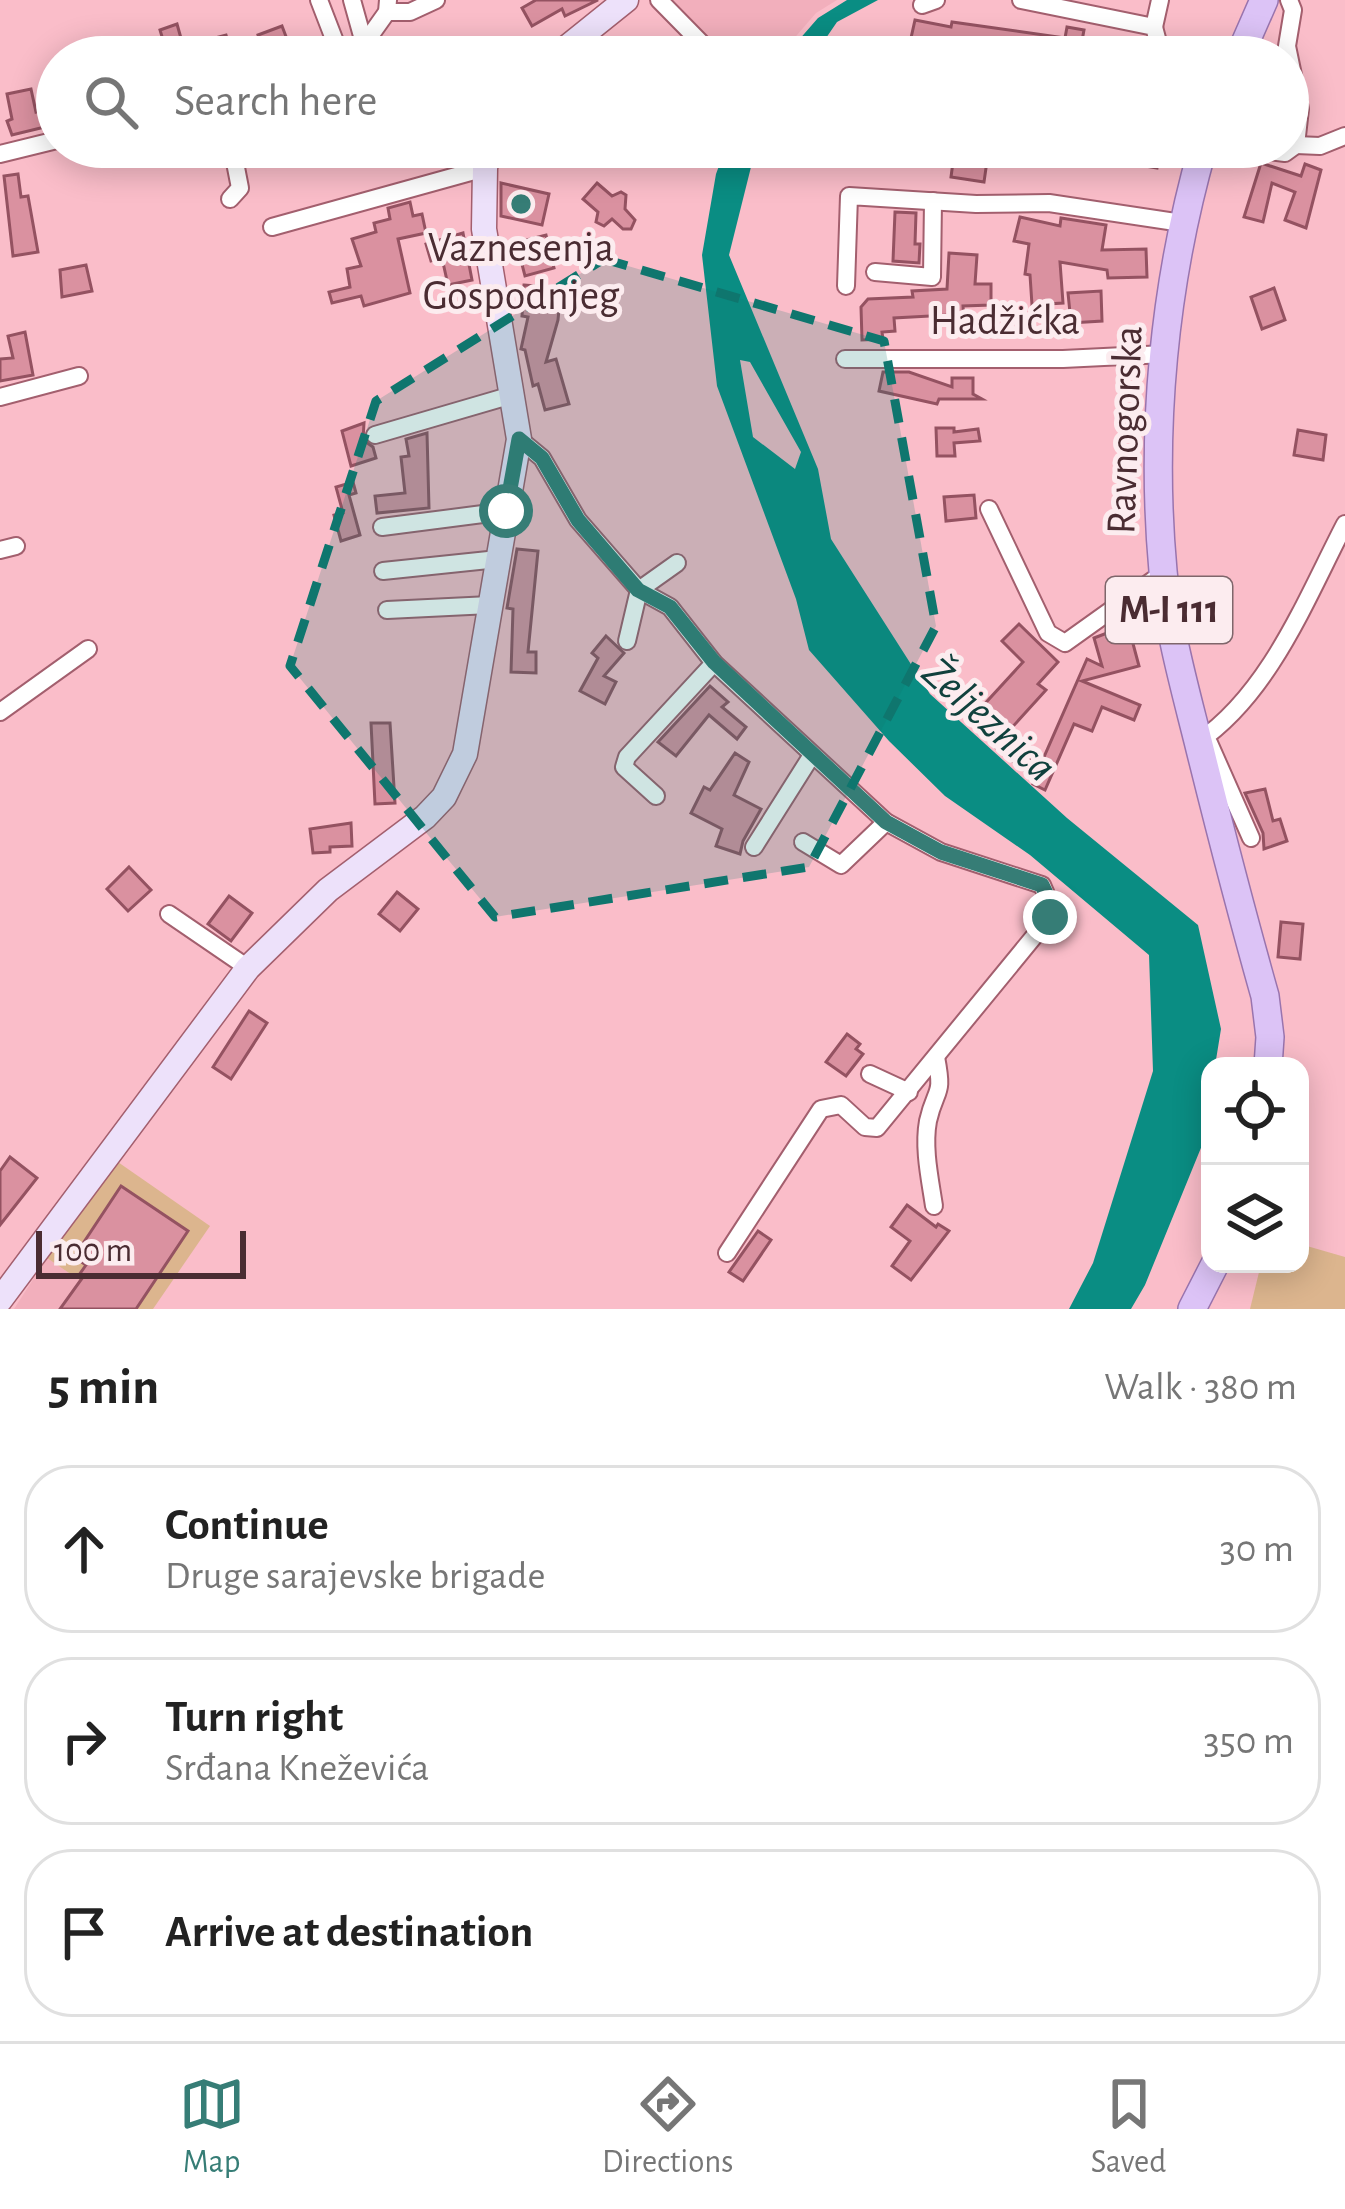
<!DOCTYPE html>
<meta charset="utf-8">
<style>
:root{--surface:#fff;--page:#f6f6f6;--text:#222;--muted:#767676;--line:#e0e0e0;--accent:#367d76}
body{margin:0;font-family:"Alegreya Sans",sans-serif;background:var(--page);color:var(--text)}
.controls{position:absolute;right:36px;bottom:36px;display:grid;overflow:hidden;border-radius:24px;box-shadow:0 6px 30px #0003}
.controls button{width:108px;height:108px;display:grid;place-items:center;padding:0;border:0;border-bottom:3px solid var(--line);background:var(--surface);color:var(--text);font:60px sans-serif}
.scale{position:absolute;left:36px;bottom:30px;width:210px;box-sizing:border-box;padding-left:12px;border:6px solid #4a2c32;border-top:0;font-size:33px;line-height:42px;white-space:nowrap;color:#4a2c32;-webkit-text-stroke:9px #fcecef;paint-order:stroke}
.stop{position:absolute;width:36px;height:36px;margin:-27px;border:9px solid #367d76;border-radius:50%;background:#fff}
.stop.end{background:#367d76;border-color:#fff;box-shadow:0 3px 12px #0008}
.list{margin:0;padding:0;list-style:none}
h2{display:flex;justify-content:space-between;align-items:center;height:156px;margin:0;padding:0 48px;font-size:51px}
h2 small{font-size:39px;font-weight:400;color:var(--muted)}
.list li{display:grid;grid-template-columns:78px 1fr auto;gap:36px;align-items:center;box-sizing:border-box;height:168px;margin:0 24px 24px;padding:0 24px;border:3px solid var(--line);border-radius:48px}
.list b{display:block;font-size:45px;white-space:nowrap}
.list p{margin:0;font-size:39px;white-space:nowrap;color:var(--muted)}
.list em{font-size:39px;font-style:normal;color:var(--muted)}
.icon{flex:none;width:66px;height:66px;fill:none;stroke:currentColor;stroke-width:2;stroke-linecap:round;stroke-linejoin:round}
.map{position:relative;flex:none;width:1345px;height:1309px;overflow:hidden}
.search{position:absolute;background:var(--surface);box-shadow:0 6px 30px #0003;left:36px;right:36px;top:36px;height:132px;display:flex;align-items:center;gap:30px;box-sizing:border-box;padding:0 42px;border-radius:66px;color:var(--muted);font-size:45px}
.sheet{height:732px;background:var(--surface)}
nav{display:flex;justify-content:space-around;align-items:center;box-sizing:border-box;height:168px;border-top:3px solid var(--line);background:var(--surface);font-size:33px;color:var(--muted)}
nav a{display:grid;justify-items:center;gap:6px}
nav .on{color:var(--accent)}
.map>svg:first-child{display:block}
.built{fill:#f2afbc}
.green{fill:#dcb58e}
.water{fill:#0a8d83;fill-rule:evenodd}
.building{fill:#da91a0;stroke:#945261;stroke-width:3}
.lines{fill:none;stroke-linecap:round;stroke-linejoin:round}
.street-casing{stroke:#a35f6e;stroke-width:20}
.secondary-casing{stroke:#a35f6e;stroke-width:27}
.primary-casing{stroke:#9974ae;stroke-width:30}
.street{stroke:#fff;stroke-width:16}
.secondary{stroke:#ede1fa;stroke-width:24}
.primary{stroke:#dcc3f6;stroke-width:27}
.route{stroke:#367d76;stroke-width:15}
.marked{fill:#0f766e;fill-opacity:0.2;stroke:#0f766e;stroke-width:9;stroke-dasharray:24 15;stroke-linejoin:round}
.poi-dot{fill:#367d76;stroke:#fcecef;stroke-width:4.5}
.labels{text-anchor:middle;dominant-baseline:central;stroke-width:10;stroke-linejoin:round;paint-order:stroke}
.shield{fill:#fcecef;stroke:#7f666b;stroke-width:3}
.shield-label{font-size:39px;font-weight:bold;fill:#4a2c32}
.poi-label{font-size:42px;fill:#4a2c32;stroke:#fcecef}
.street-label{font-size:42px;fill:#4a2c32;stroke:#fcecef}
.water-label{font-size:45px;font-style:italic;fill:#10413d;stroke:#fcecef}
</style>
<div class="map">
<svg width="1345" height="1309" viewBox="0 0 1345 1309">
<rect width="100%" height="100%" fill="#fabdc9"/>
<!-- built -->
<g class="built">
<path d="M671,0H837L816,13L778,57H728Z"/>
<path d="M47,1258L122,1309H14Z"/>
</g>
<!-- green -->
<g class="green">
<path d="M115,1160L210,1226L153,1309H122L47,1258Z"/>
<path d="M1300,1244L1345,1257V1309H1250L1261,1264H1300Z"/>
</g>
<!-- water -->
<g class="water">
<path d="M847,0H878L837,22L813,57H784L818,18Z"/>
<path d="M726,147H756L729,255L818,469L831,539L930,694L1067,818L1198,925L1221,1029L1215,1066H1210L1205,1138L1145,1285L1131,1309H1069L1093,1263L1153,1071L1149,955L1030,855L945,796L889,741L809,650L796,599L717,386L702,255L716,174ZM740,360L750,362L801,452L795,469L753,437Z"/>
</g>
<!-- building -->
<g class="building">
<path d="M536,0H598L565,16L562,9L532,26L522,8Z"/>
<path d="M915,20L951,27L952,22L1065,38L1067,27L1084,30L1079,57H1016L978,51L977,57L909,47Z"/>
<path d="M177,24L184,49L148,57L144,46L163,40L160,30Z"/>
<path d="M282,26L290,47L266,56L211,57L207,40L226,35L229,45L259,38L258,35Z"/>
<path d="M31,89L36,112L57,106V124L12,135L7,121L12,119L7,94Z"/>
<path d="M955,147H989L984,182L951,177Z"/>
<path d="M1118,147H1160L1157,168L1115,161Z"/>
<path d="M1261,163L1301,176L1305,164L1321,170L1306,228L1285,220L1295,192L1272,183L1263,222L1244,217Z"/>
<path d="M18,174L21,197L28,196L38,252L13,256L4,176Z"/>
<path d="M501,183L549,194L542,225L501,216Z"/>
<path d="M597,183L612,196L621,192L626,195L625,209L635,220L631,229H623L612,219L604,226L596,222L598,212L583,199Z"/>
<path d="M410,202L413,216L422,214L426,233L398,239L410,293L364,306L361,296L332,303L329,292L350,287L347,269L361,266L352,239L376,232L374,223L390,219L388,208Z"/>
<path d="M895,212L916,213L915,244H920L919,263L893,261Z"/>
<path d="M1020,217L1060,226L1061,218L1106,225L1102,250L1146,249L1147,277L1108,278L1107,270L1060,262L1063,303L1032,305L1030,275L1025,274L1029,244L1014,241Z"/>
<path d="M463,233L472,280L448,285L442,258L431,261L426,244Z"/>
<path d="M546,235L554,268L525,276L518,249L528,246L526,240Z"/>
<path d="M949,253L977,255L975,284H991V305L963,306L964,321L948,322V315L894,318L895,331L882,332L883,339L862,340L861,307L868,299L913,297L912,291L947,289Z"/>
<path d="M86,265L92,291L62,297L60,270Z"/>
<path d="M524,285L561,288L558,320L546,362L556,359L569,404L545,410L538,384L533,386L525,350L521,349L528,317L522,316Z"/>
<path d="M1274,288L1285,320L1262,329L1251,297Z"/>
<path d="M1101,291L1102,321L1071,323L1068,293Z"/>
<path d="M25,332L33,375L0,381V359L13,358L8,336Z"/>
<path d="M883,372H909L952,387V378H973V394L982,399H939L937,404L879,391Z"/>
<path d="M364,423L363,440L373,447L376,458L351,466L342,431Z"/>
<path d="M936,428H954V432L978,429L980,441L954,443L955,456H937Z"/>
<path d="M1298,430L1326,435L1323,460L1294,455Z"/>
<path d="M427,433L429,508L377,513L375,496L405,493L401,457L409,456L406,439Z"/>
<path d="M353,482L356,493L349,495L360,535L341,541L334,515L343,513L336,487Z"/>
<path d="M974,495L976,518L946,521L944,497Z"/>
<path d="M517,549L538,551L528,652H536V673L511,672L513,609L507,608Z"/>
<path d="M1019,624L1058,662L1038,684L1046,690L1007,733L980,709L1023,662L1002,641Z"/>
<path d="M1128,625L1139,666L1082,681L1140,705L1134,720L1102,707L1092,731L1074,724L1045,790L1033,784L1035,779L991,744L999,733L1040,766L1087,659L1102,666L1094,638Z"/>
<path d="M606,636L624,653L604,676L616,682L605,704L580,691L598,658L592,653Z"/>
<path d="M710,686L728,702L722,707L746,727L737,739L709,715L676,756L658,742Z"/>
<path d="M371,723H390L395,803L375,804Z"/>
<path d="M735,753L749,762L734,795L761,809L743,841L740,854L716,846L722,829L691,813L704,787L710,790Z"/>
<path d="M1265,789L1273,821L1280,819L1287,841L1264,849L1263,833L1245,793Z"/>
<path d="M351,823L352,846L330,847V852L313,853L310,829Z"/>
<path d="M129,867L151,890L128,911L107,889Z"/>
<path d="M397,892L418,909L400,931L379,914Z"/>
<path d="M229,896L252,913L231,941L208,924Z"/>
<path d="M1281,922L1303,924L1300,959L1278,957Z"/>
<path d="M249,1011L267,1023L231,1079L213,1067Z"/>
<path d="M847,1034L860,1044L856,1049L863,1054L846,1076L826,1062Z"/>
<path d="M10,1157L37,1178L0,1225V1171Z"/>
<path d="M121,1186L188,1231L136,1309H60L83,1277L79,1275L86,1265L74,1257Z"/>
<path d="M907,1205L936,1227L938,1224L949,1231L911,1280L892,1266L910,1241L891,1227Z"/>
<path d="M758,1231L771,1240L743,1281L729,1272Z"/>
</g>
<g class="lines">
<!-- street casing -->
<g class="street-casing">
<g id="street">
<path d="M319,0L341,57"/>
<path d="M352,0L364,43"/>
<path d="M659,0L715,57"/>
<path d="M1021,0L1154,27L1162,57"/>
<path d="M922,5L936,0"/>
<path d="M387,12H410L436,0"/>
<path d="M1154,27L1160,0"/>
<path d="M355,57L387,12L388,0"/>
<path d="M1296,145L1320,146L1345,136"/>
<path d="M1235,147L1285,153L1296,145L1300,109L1287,46L1293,10L1289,0"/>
<path d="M0,154L57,140"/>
<path d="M230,199L240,188L232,147"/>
<path d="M272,227L485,168"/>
<path d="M875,272L932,277L933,201"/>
<path d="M846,286L849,196L976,204L1049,203L1182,223"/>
<path d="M845,359H1063L1165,354"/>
<path d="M0,397L79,376"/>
<path d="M375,435L512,395"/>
<path d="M519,439L542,458L578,520L639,590L670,607L714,663L886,822L941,852L1042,885L1048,899L1050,917L877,1128L865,1127L841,1105L821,1109L727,1253"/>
<path d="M989,509L1048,633L1065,643L1163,573"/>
<path d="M382,527L506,511"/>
<path d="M0,550L16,546"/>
<path d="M383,571L498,559"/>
<path d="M387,610L490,605"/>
<path d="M627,641L639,590L677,563"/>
<path d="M0,712L88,649"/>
<path d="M1198,742C1270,693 1306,599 1345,524"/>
<path d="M1209,743L1251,838"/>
<path d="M656,796L624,767L627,757L714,663"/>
<path d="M803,842L841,865L886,822"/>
<path d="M754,847L812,755"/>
<path d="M169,914L248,968"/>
<path d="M870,1074L909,1092"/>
<path d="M934,1206C930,1179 923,1148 928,1121C936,1086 944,1098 936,1057"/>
</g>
</g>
<!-- secondary casing -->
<g class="secondary-casing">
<g id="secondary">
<path d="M555,57L626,0"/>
<path d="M0,1300L248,968L328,890L425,817L444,797L465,754L519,439L484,229L485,168L489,147"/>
</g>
</g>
<!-- primary casing -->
<g class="primary-casing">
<g id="primary">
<path d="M1239,57L1264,0"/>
<path d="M1203,147C1164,283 1150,430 1163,571C1168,628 1184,685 1198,741C1219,826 1241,911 1265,996L1270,1037L1268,1066"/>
<path d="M1192,1309L1215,1264"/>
</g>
</g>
<!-- street -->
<use href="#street" class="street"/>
<!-- secondary -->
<use href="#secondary" class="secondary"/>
<!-- primary -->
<use href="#primary" class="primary"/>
</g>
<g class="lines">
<!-- route -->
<path class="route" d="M506,511L519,439L542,458L578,520L638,590L670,607L714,662L886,822L941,852L1042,885L1048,898L1050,917"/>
</g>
<!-- marked area -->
<path class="marked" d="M604,259L884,341L936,626L809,867L495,917L290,666L376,401Z"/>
<!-- markers -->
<circle class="poi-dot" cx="521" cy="204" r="12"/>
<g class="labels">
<!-- shield labels -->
<rect class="shield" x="1106" y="577" width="126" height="66" rx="9"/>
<g class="shield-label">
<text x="1169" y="610">M-I 111</text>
</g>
<!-- poi labels -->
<g class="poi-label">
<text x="521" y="248">Vaznesenja<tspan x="521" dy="48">Gospodnjeg</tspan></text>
</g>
<!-- street labels -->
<g class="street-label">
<text x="1005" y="321">Hadžićka</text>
<text transform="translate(1125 430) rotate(-88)">Ravnogorska</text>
</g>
<!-- water labels -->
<g class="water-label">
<text transform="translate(989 720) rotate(42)">Željeznica</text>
</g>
</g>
</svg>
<div class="controls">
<button><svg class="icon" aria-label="locate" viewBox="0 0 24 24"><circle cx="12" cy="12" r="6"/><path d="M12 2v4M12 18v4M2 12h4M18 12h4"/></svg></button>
<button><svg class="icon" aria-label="layers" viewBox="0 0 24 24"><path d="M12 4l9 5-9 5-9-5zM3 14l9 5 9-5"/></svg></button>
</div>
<div class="scale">100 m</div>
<div class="stop" style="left:506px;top:511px"></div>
<div class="stop end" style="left:1050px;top:917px"></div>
<div class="search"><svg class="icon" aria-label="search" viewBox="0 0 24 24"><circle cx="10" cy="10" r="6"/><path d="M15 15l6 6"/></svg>Search here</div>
</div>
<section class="sheet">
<h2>5 min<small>Walk · 380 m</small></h2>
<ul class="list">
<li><svg class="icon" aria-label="ahead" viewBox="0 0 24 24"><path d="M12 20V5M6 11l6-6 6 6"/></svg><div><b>Continue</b><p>Druge sarajevske brigade</p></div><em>30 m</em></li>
<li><svg class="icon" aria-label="right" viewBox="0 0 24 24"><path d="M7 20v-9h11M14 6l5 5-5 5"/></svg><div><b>Turn right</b><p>Srđana Kneževića</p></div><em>350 m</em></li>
<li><svg class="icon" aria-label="arrive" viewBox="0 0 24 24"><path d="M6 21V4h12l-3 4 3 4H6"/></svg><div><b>Arrive at destination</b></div></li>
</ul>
</section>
<nav>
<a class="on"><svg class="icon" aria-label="map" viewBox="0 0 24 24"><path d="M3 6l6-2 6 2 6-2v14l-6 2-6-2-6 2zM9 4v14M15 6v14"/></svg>Map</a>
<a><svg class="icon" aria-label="directions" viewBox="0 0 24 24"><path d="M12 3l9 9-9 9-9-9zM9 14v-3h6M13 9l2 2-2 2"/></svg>Directions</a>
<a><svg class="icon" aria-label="saved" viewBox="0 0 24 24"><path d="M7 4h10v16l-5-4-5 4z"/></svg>Saved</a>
</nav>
